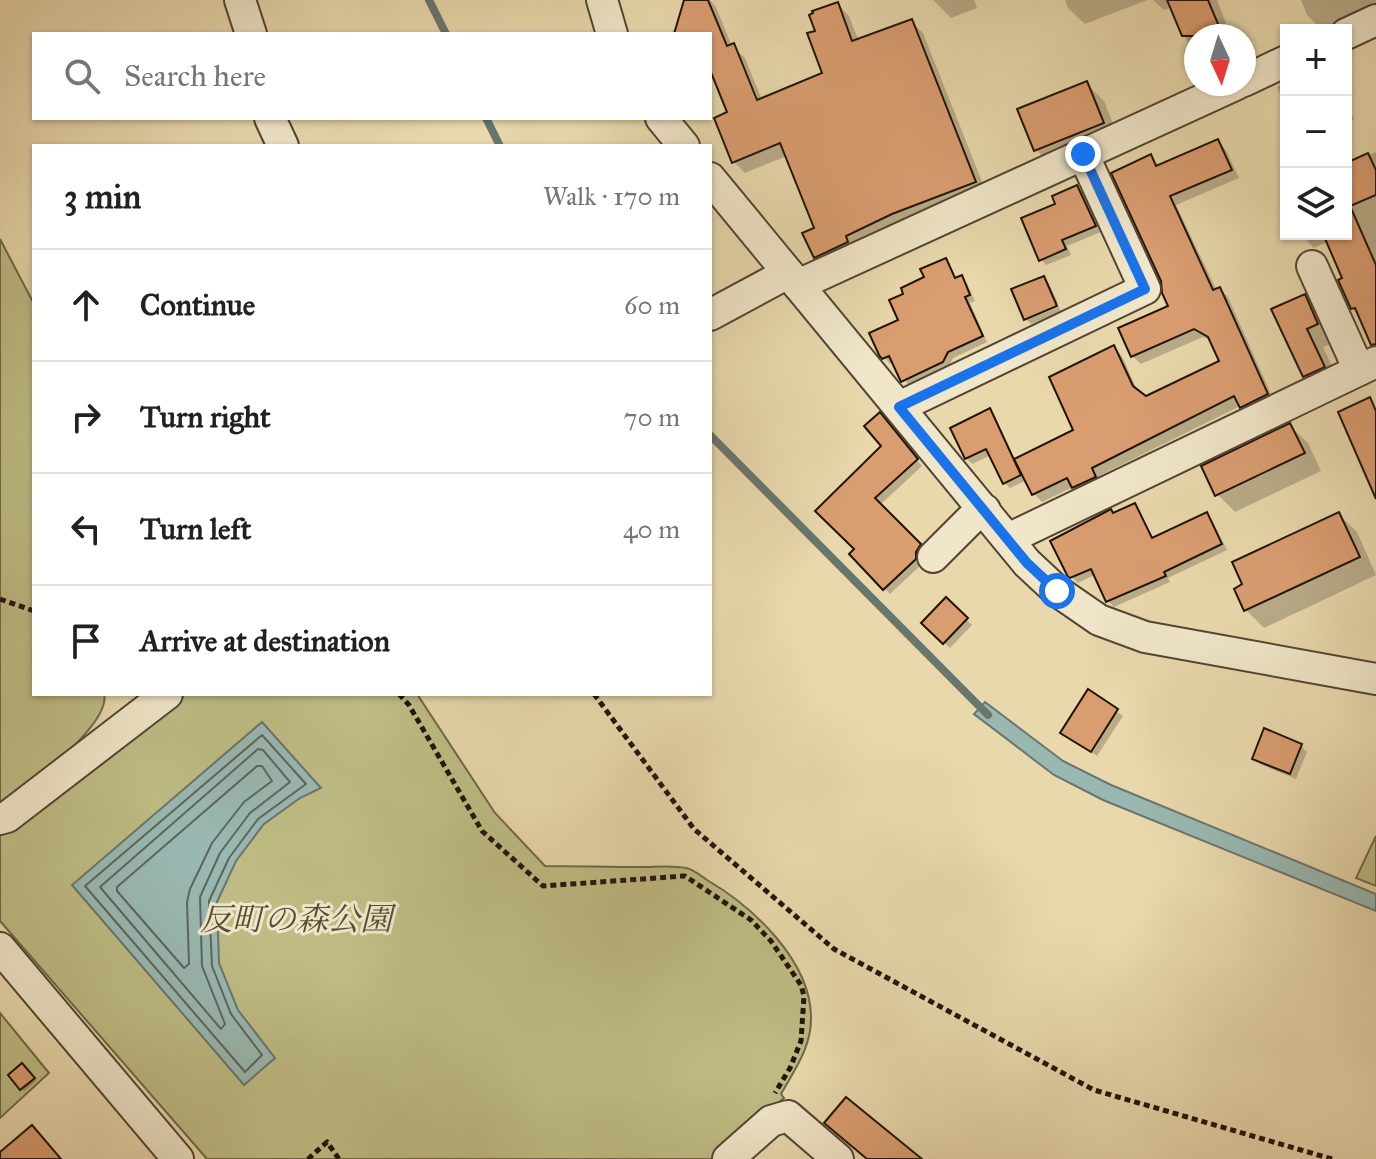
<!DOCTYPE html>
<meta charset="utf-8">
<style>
:root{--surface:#fff;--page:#f2f2f2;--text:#202124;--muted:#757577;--line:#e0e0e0}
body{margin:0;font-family:"IM FELL Great Primer","Noto Serif JP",serif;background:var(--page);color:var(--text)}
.controls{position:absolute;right:24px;top:24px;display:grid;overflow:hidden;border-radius:0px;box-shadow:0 2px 6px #0004}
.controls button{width:72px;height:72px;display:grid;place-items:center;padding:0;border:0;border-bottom:2px solid var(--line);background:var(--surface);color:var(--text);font:40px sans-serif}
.compass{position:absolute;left:1184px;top:24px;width:72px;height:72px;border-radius:50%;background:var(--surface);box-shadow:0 2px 6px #0004;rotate:176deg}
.stop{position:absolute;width:24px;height:24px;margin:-18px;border:6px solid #1a73e8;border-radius:50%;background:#fff}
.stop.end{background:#1a73e8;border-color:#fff;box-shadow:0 2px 8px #0008}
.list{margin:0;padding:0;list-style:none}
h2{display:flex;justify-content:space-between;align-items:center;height:104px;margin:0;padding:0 32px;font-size:34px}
h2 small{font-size:26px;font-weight:400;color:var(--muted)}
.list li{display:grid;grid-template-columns:52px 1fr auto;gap:24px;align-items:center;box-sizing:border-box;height:112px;padding:0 32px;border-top:2px solid var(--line)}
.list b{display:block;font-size:30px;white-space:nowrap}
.list em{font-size:26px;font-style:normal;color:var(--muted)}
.icon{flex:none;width:44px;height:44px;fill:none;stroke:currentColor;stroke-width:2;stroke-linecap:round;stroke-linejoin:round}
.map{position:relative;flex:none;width:1376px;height:1159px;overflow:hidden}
.search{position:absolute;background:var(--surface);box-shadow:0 2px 6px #0004;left:32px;top:32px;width:680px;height:88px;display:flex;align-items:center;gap:20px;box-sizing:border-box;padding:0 28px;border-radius:0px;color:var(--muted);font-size:30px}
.panel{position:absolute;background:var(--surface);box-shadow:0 2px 6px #0004;left:32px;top:144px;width:680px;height:552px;border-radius:0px}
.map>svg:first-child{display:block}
.green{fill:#bebc84;stroke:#706847;stroke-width:2}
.water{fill:#99b8b1;stroke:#69766e;stroke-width:2}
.shadow{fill:#0003}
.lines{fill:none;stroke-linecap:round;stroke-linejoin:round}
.shore{stroke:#5d665e;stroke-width:2}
.stream{stroke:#69766e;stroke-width:8}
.building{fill:#d99d70;stroke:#21130a;stroke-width:2}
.minor-casing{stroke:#534432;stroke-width:34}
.path{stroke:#21130a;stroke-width:5;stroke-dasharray:6 4;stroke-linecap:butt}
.minor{stroke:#f0e6c9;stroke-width:30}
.route{stroke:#1a73e8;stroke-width:10}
.labels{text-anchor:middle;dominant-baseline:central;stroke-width:6;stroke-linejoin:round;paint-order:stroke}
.park-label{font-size:32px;font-style:italic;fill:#584e35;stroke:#f0e6c9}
</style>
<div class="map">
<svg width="1376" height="1159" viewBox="0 0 1376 1159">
<rect width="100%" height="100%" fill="#e8d8ac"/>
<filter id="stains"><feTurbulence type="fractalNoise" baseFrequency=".0025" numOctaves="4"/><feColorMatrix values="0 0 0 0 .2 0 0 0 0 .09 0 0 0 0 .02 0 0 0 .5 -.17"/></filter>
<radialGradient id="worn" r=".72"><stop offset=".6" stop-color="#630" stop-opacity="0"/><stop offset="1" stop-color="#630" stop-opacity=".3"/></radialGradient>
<!-- green -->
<g class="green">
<path d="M0,239L34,304V694H104C112,723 24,792 0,806Z"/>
<path d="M177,694H417L495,813L545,866C578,866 610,867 643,867C656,867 673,865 686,868C693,869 701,876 707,880C752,906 810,960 811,1016C812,1046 795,1069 781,1094L784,1098L713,1159H207L0,921V835L14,829Z"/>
<path d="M1376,836V886L1356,878Z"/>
<path d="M0,1013L49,1073L0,1118Z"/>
</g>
<!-- water -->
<g class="water">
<path d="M985,702L1063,761L1111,785L1376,894V911L1103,800L1054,775L974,714Z"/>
<path d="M262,722L321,788L300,798L264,824L236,861L217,902L219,963L238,1010L275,1058L244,1085L72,885Z"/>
</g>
<!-- shadow -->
<g class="shadow">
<path d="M692,0H710L716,7L732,46L745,58L762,100L824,74L818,32L838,4L849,16L859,41L911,21L923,33L987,194L827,269L815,257L816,229L787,156L745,173L733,161L730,113L710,65V34H667L677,30Z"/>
<path d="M933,0H974L977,8L951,18Z"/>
<path d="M1065,0H1147L1085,24L1068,8Z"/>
<path d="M1153,0H1217L1231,36H1196V61L1172,7L1164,10Z"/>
<path d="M1301,0H1376V14L1373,10L1328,30H1322L1307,15Z"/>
<path d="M1086,83L1104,101L1120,141L1054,167L1036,150Z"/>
<path d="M1286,83V106L1277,87Z"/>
<path d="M1346,102L1354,119L1346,123Z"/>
<path d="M1218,142L1226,150L1239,178L1176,205L1217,291L1220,289L1228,297L1275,403L1250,415L1240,406L1099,476L1103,485L1082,496L1073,487L1042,502L1034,494L1027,480L1010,488L1004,482L991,455L972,464L966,458L989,411L995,417L1016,461L1076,431L1113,347L1122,356L1139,394L1145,399L1222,362L1212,341L1203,337L1141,364L1132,356L1171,307L1150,157L1159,165Z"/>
<path d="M1376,152V346L1361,316L1353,308L1345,279L1328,241L1314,248L1301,234H1346V165Z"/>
<path d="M1077,187L1083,193L1101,232L1067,246L1071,255L1046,265L1041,259L1058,205Z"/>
<path d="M1286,192V206L1281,194Z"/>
<path d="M946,260L950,264H947L957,288L961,277L967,283L975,301L970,303L987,342L953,358L948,368L909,386L894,362L890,364L881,354L901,321L906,295Z"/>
<path d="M1044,278L1049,284L1058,303L1025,317Z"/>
<path d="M1305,297L1322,314L1335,342L1323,347L1341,385L1322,394L1304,376Z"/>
<path d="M1059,307L1061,312L1031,324L1027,320Z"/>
<path d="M885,421L922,466L880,505L925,551L921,565L890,594L852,554L857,549L884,446Z"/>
<path d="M1290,426L1308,443L1321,471L1235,512L1217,494Z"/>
<path d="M1134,506L1140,512L1154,540L1206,515L1212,520L1227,550L1168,578L1170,582L1114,607L1108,601L1096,574L1078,583L1070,576L1114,515Z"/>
<path d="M1339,515L1357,532L1376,575L1264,628L1246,610L1236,589Z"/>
<path d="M946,600L972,625L950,648L924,623Z"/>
<path d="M1089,692L1123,716L1097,756L1063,732Z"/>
<path d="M1301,746L1307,752L1296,779L1260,764L1254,758Z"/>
<path d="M22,1066L36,1081L24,1091L10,1075Z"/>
</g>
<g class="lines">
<!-- shore -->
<g class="shore">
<path d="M262,735L306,784L258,819L229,858L209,901L212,966L231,1014L262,1055L245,1072L85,886Z"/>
<path d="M258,749L263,750L290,782L250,813L220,853L200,897L202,966L225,1024L221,1029L100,887Z"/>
<path d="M257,766H262L272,781L244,802L212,843L190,889L187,902L189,964L184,968L117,891V887Z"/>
</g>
<!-- stream -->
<g class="stream">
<path d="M429,0L446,34"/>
<path d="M486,118L500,146"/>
<path d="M710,435L988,715"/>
</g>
</g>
<!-- building -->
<g class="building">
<path d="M684,0H708L727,46L734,43L757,100L822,73L807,33L815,31L809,15L813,13L812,11L838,2L852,41L912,19L976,182L892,214L846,236L848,242L814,258L802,233L814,228L780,143L732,163L714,118L727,112L710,70V34H674Z"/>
<path d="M1167,0H1208L1223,36H1182Z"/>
<path d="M1087,81L1104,123L1034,151L1017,109Z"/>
<path d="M1218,139L1232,170L1170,196L1213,290L1220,287L1268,394L1240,408L1234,396L1092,468L1096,477L1072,488L1067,478L1032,495L1014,459L1073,430L1049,377L1114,345L1133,386L1146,396L1219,361L1208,337L1194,329L1131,357L1118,328L1168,306L1162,293L1161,281L1111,173L1151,154L1156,166Z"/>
<path d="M1368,153L1376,170V195L1350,206L1376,265V344L1371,345L1355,308L1351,309L1338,280L1342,278L1323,234H1346V163Z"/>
<path d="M1077,185L1096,226L1062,240L1066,249L1039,261L1021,218L1055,204L1052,196Z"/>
<path d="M946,258L955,278L962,275L970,295L965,297L983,336L948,352L943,362L901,382L889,356L882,359L879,355L869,333L898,320L889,300L903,294L901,288L924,277L920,269Z"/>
<path d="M1044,276L1057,306L1024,320L1011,289Z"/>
<path d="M1305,294L1318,324L1307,329L1325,367L1303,377L1271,309Z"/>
<path d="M1370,397L1376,411V499L1338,412Z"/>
<path d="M990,408L1021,475L1003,484L986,449L965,459L950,428Z"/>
<path d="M880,412L918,459L875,498L921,544L916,552V559L883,590L849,554L854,549L815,511L881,446L864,426Z"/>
<path d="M1290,423L1305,453L1215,496L1201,466Z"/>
<path d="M1135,503L1152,538L1207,512L1222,544L1164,572L1166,576L1106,602L1091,569L1070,578L1068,577L1050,541L1111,509L1113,513Z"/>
<path d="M1339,512L1360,557L1244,611L1234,589L1242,584L1232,562Z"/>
<path d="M946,597L968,618L943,644L921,623Z"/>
<path d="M1088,689L1118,709L1091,752L1060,733Z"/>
<path d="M1264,728L1302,744L1290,774L1252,759Z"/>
<path d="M22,1063L35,1078L20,1090L8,1075Z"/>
<path d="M846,1097L922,1159H867L824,1123Z"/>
<path d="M32,1125L61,1159H0V1152Z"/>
</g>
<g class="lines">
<!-- minor casing -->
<g class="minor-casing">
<g id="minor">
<path d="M240,0L251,34"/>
<path d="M602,0L612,34"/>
<path d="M1346,34L1376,20"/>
<path d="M1244,81L1286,61"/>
<path d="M270,118L283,146"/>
<path d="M661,118L684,146"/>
<path d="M710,178L1027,563L1057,591L1099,620L1145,637L1376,679"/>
<path d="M1312,266L1359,370"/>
<path d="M798,285L1237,84"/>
<path d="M710,315L788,273"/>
<path d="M899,407L1145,289L1083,154"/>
<path d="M1008,539L1376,362"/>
<path d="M933,557L971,519L985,510"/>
<path d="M0,819L7,817L167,694"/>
<path d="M0,948L178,1159"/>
<path d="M728,1159L771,1121L788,1116L838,1159"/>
</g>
</g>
<!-- path -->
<g class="path">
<path d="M0,599L34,611"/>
<path d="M399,694L409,705L482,831L543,886L685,876L751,920L771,941L801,985L804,996L801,1041L790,1068L775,1093"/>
<path d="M594,694L694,829L834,949L1094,1090L1332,1159"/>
<path d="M308,1159L327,1142L339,1159"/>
</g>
<!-- minor -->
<use href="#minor" class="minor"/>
</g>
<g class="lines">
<!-- route -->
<path class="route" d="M1057,591L1027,563L899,407L1145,289L1083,154"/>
</g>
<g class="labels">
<!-- park labels -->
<g class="park-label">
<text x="296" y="919">反町の森公園</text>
</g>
</g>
<rect width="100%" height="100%" filter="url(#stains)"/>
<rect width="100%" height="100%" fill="url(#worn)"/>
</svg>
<div class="controls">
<button>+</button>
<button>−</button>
<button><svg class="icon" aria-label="layers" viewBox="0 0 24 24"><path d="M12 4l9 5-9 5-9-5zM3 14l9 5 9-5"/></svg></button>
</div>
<svg class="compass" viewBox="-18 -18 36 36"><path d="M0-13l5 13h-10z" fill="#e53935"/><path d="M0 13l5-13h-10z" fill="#757577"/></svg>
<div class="stop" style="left:1057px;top:591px"></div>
<div class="stop end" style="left:1083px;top:154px"></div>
<div class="search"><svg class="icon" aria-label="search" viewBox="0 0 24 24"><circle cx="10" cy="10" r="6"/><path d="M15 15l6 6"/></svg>Search here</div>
<section class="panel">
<h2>3 min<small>Walk · 170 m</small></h2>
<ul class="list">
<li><svg class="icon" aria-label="ahead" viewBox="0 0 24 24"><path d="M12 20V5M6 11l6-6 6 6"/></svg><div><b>Continue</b></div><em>60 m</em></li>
<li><svg class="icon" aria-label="right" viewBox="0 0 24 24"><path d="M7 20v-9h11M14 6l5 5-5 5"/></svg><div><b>Turn right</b></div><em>70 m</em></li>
<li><svg class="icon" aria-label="left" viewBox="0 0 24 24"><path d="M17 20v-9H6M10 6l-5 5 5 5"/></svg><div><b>Turn left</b></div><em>40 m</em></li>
<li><svg class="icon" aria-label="arrive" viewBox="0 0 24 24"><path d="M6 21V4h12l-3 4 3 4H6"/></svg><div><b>Arrive at destination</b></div></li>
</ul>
</section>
</div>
